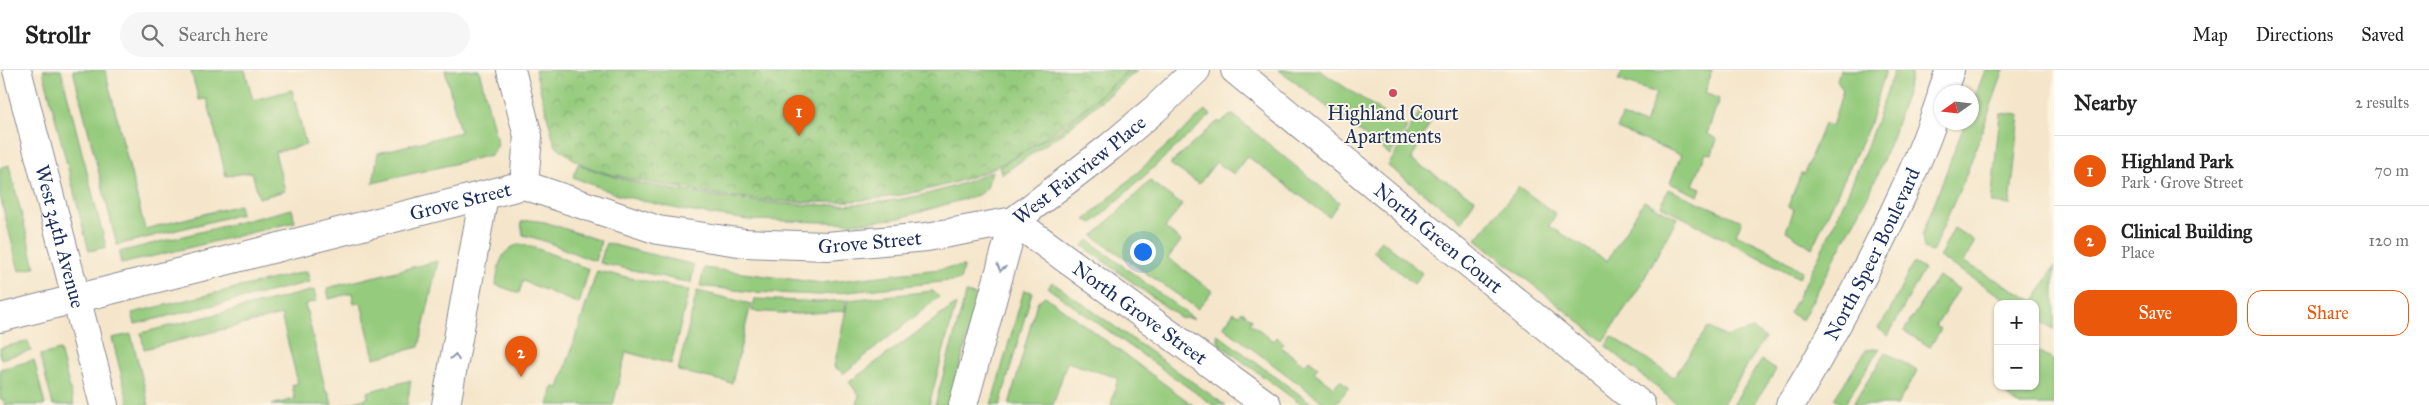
<!DOCTYPE html>
<meta charset="utf-8">
<style>
:root{--surface:#fff;--page:#f6f6f6;--text:#222;--muted:#767676;--line:#e0e0e0;--accent:#ea580c}
body{margin:0;font-family:"IM FELL Great Primer",serif;background:var(--page);color:var(--text)}
.controls{position:absolute;right:15px;bottom:15px;display:grid;overflow:hidden;border-radius:10px;box-shadow:0 1px 4px #0004}
.controls button{width:45px;height:45px;display:grid;place-items:center;padding:0;border:0;border-bottom:1px solid var(--line);background:var(--surface);color:var(--text);font:25px sans-serif}
.compass{position:absolute;left:1934px;top:15px;width:45px;height:45px;border-radius:50%;background:var(--surface);box-shadow:0 1px 4px #0004;rotate:256deg}
.you{position:absolute;left:1142px;top:181px;width:18px;height:18px;margin:-12px;border:4px solid #fff;border-radius:50%;background:#1a73e8;box-shadow:0 0 0 8px #1a73e833}
.badge{display:grid;place-items:center;width:32px;height:32px;border-radius:50%;background:var(--accent);color:#fff;font-size:16px;font-weight:700}
.pin{position:absolute;translate:-50% -41px;filter:drop-shadow(0 1px 2px #0008)}
.pin::after{content:'';position:absolute;top:26px;width:18px;height:15px;background:inherit;clip-path:polygon(0 0,100% 0,50% 100%)}
.list{margin:0;padding:0;list-style:none}
h2{display:flex;justify-content:space-between;align-items:center;height:65px;margin:0;padding:0 20px;font-size:21px}
h2 small{font-size:16px;font-weight:400;color:var(--muted)}
.list li{display:grid;grid-template-columns:32px 1fr auto;gap:15px;align-items:center;box-sizing:border-box;height:70px;padding:0 20px;border-top:1px solid var(--line)}
.list b{display:block;font-size:19px;white-space:nowrap}
.list p{margin:0;font-size:16px;white-space:nowrap;color:var(--muted)}
.list em{font-size:16px;font-style:normal;color:var(--muted)}
.actions{display:flex;gap:10px;padding:15px 20px}
.actions a{flex:1;padding:11px 0;border:1px solid var(--accent);border-radius:15px;text-align:center;font-size:18px;color:var(--accent)}
.actions .main{background:var(--accent);color:#fff}
.icon{flex:none;width:28px;height:28px;fill:none;stroke:currentColor;stroke-width:2;stroke-linecap:round;stroke-linejoin:round}
.map{position:relative;flex:none;width:2054px;height:335px;overflow:hidden}
header{display:flex;align-items:center;gap:30px;box-sizing:border-box;height:70px;padding:0 25px;background:var(--surface);border-bottom:1px solid var(--line)}
header strong{font-size:24px}
nav{display:flex;gap:28px;margin-inline-start:auto;font-size:18px}
.search{width:350px;height:45px;background:var(--page);display:flex;align-items:center;gap:12px;box-sizing:border-box;padding:0 18px;border-radius:28px;color:var(--muted);font-size:19px}
main{display:flex}
aside{flex:1;background:var(--surface)}
.map>svg:first-child{display:block}
.grass{fill:#95cb7d;stroke:#587d6e}
.park{fill:url(#park-crowns);stroke:#587d6e}
.lines{fill:none;stroke-linecap:round;stroke-linejoin:round}
.street-casing{stroke:#888a94;stroke-width:30}
.secondary-casing{stroke:#888a94;stroke-width:30}
.street{stroke:#fff;stroke-width:28}
.secondary{stroke:#fff;stroke-width:28}
.oneway{stroke:#8d97ae}
.poi-dot{fill:#d1495b;stroke:#fcf5e5;stroke-width:2}
.labels{text-anchor:middle;dominant-baseline:central;stroke-width:4;stroke-linejoin:round;paint-order:stroke}
.poi-label{font-size:20px;fill:#1b2f5e;stroke:#fcf5e5}
.street-label{font-size:20px;fill:#1b2f5e;stroke:#fcf5e5}
</style>
<header>
<strong>Strollr</strong>
<div class="search"><svg class="icon" aria-label="search" viewBox="0 0 24 24"><circle cx="10" cy="10" r="6"/><path d="M15 15l6 6"/></svg>Search here</div>
<nav><a>Map</a><a>Directions</a><a>Saved</a></nav>
</header>
<main>
<div class="map">
<svg width="2054" height="335" viewBox="0 0 2054 335">
<defs>
<pattern id="park-crowns" width="20" height="18" patternUnits="userSpaceOnUse" patternTransform="scale(1.25)"><rect width="20" height="18" fill="#95cb7d"/><path d="M2 6a3 3 0 1 1 6 0M12 15a3 3 0 1 1 6 0" fill="none" stroke="#79a56a"/></pattern>
</defs>
<rect width="100%" height="100%" fill="#fcf5e5"/>
<filter id="ink" filterUnits="userSpaceOnUse"><feTurbulence type="fractalNoise" baseFrequency=".02" numOctaves="2"/><feDisplacementMap in="SourceGraphic" scale="10" xChannelSelector="R" yChannelSelector="G"/><feConvolveMatrix kernelMatrix="1 2 1 2 8 2 1 2 1" color-interpolation-filters="sRGB"/></filter>
<filter id="wash" filterUnits="userSpaceOnUse"><feTurbulence type="fractalNoise" baseFrequency=".0096" numOctaves="4" result="noise"/><feDisplacementMap in="SourceGraphic" scale="20" xChannelSelector="R" yChannelSelector="G"/><feGaussianBlur stdDeviation="1.12" result="paint"/><feColorMatrix in="noise" values="0 0 0 0 0 0 0 0 0 0 0 0 0 0 0 0 0 1.4 0 .05"/><feComposite in="paint" operator="in"/></filter>
<g filter="url(#wash)">
<rect width="100%" height="100%" fill="#f5e6cb"/>
<!-- grass -->
<g class="grass">
<path d="M43,0H61L106,177L89,181Z"/>
<path d="M73,0H105L145,159L239,135L241,144L117,175Z"/>
<path d="M245,0L253,30L292,20L306,75L275,82L285,121L259,128L252,102L226,106L207,29L199,30L191,1Z"/>
<path d="M445,0H479L498,75L491,85L373,113L378,83L460,62Z"/>
<path d="M1130,0H1138L1064,62L1002,104L999,97L1061,59Z"/>
<path d="M1279,0H1319L1407,58L1390,85Z"/>
<path d="M1624,0H1712L1705,23L1719,29L1707,64L1717,69L1712,84L1706,83L1693,115L1701,118L1698,126L1670,113L1681,85L1617,59L1622,46L1645,54L1656,23L1618,10Z"/>
<path d="M1840,0H1886L1869,56L1812,178L1786,161L1794,139L1788,136L1801,104H1804L1824,54L1832,56L1843,20L1837,10Z"/>
<path d="M1894,0H1913L1893,65L1871,120L1802,250L1789,243C1832,166 1867,83 1894,0Z"/>
<path d="M1985,0H2004L1966,105L1932,182L1924,179L1922,165L1965,53L1972,52V35Z"/>
<path d="M1206,40L1211,45L1093,153L1085,150Z"/>
<path d="M1421,40L1433,47L1411,90L1475,129L1462,152L1388,96Z"/>
<path d="M2000,43L2020,45L2010,135L1991,133Z"/>
<path d="M1232,44L1339,132L1329,147L1247,86L1234,104L1216,92L1199,114L1170,94L1217,52H1222Z"/>
<path d="M578,94C613,109 651,116 689,122C788,139 899,146 992,101L987,118L978,125L900,148L861,153L748,150L687,141L618,125L573,107Z"/>
<path d="M9,95L35,197L19,201L0,126V98Z"/>
<path d="M1150,111L1182,135L1165,158L1181,171L1168,188L1212,221L1198,239L1093,166Z"/>
<path d="M1519,117L1556,144L1549,156L1607,191L1644,131L1677,148L1639,218L1603,271L1476,169Z"/>
<path d="M1668,119L1742,151L1736,164L1768,179L1802,201L1799,208L1661,136Z"/>
<path d="M292,139L295,152L121,194L119,182Z"/>
<path d="M530,150L545,152L601,171L595,191C570,183 548,170 523,165L521,152Z"/>
<path d="M1954,158L1975,171L1964,192L2034,231L2054,197V259L2035,248V234H2013L1939,187Z"/>
<path d="M1088,170L1194,249L1181,248L1083,176Z"/>
<path d="M1381,170L1422,203L1414,214L1373,181Z"/>
<path d="M606,173L694,195L691,213L600,193Z"/>
<path d="M520,174C544,179 566,191 589,199L579,234L523,211L519,223L496,215C498,197 500,179 520,174Z"/>
<path d="M438,191L419,277L374,288L361,233L354,234L352,223L329,229L327,218Z"/>
<path d="M1913,193L1924,199L1888,266L1878,258L1889,243Z"/>
<path d="M964,196L960,210L820,225L752,222L700,216L704,198L821,213Z"/>
<path d="M307,201L310,212L135,254L132,243Z"/>
<path d="M597,201L689,220L671,294L626,282L613,335H548L553,317L559,318Z"/>
<path d="M1938,206L1959,219L1936,256L1941,259L1930,277L1904,261Z"/>
<path d="M1052,212L1225,335H1213L1048,218Z"/>
<path d="M314,220L317,231L305,234L326,322H329L332,335H271L295,329L292,315L298,313L281,245L144,279L141,263Z"/>
<path d="M1024,220L1032,222L1000,335H991Z"/>
<path d="M697,221L751,234L732,313L678,301Z"/>
<path d="M933,221L939,227L844,303L834,297L848,230Z"/>
<path d="M966,223L979,226L949,335H935Z"/>
<path d="M1045,226L1193,335H1111L1118,308L1067,292L1053,335H1009L1037,232Z"/>
<path d="M755,229L820,232L846,230L845,241L797,244L752,241Z"/>
<path d="M956,234L929,335H857L859,325L849,312Z"/>
<path d="M1242,241L1252,249L1250,253L1274,271L1277,267L1284,273L1281,277L1305,295L1309,290L1318,297L1314,302L1334,317L1340,310L1349,317L1335,335H1327L1223,257L1234,242L1239,245Z"/>
<path d="M1708,257L1726,267L1753,259L1765,268L1722,335H1678L1606,276L1612,266L1674,307Z"/>
<path d="M131,264L149,335H129L112,268Z"/>
<path d="M1217,264L1314,335H1302L1219,274Z"/>
<path d="M28,271L31,281L0,289V278Z"/>
<path d="M1880,278L1844,335L1834,329L1866,280Z"/>
<path d="M60,280L74,335H53L40,285Z"/>
<path d="M2037,280L2054,291V335H2020L2007,326L2014,316H2035Z"/>
<path d="M1886,282L1917,301L1897,335H1852Z"/>
<path d="M34,290L45,335H5L3,329H0V299Z"/>
<path d="M1761,290L1776,300L1754,335H1733Z"/>
<path d="M411,310L407,335H344L368,328L367,322Z"/>
</g>
<!-- park -->
<path class="park" d="M535,0H1128C1090,35 1034,81 987,101C891,139 785,139 686,119C654,113 603,107 576,91C569,86 562,80 555,75Z"/>
</g>
<g filter="url(#ink)">
<g class="lines">
<!-- street casing -->
<g class="street-casing">
<g id="street">
<path id="s1" d="M17,0L104,335"/>
<path d="M511,0L528,66L524,115"/>
<path id="s2" d="M1235,0L1641,335"/>
<path id="s3" d="M1014,151L1267,335"/>
<path id="s4" d="M0,248L524,115L658,160L745,173L827,176L927,167L1014,151"/>
<path d="M446,335L484,125"/>
<path id="s5" d="M963,335L1014,151L1110,77L1155,39L1196,0"/>
</g>
</g>
<!-- secondary casing -->
<g class="secondary-casing">
<g id="secondary">
<path d="M1942,22L1950,0"/>
<path id="s6" d="M1790,335C1816,296 1837,254 1859,213C1890,152 1921,90 1942,25"/>
</g>
</g>
<!-- street -->
<use href="#street" class="street"/>
<!-- secondary -->
<use href="#secondary" class="secondary"/>
</g>
<!-- one-way arrows -->
<defs><path id="oneway-chevron" d="M-2-3.5L2.5 0L-2 3.5" fill="none" stroke-width="1.6" stroke-linecap="round" stroke-linejoin="round" transform="scale(1.25)"/></defs>
<g class="oneway">
<use href="#oneway-chevron" transform="translate(1001 198) rotate(105)"/>
<use href="#oneway-chevron" transform="translate(455 287) rotate(-80)"/>
</g>
</g>
<!-- markers -->
<circle class="poi-dot" cx="1393" cy="23" r="5"/>
<g class="labels">
<!-- poi labels -->
<g class="poi-label">
<text x="1393" y="43">Highland Court<tspan x="1393" dy="23">Apartments</tspan></text>
</g>
<!-- street labels -->
<g class="street-label">
<text stroke="none"><textPath href="#s5" startOffset="274">West Fairview Place</textPath></text>
<text stroke="none"><textPath href="#s4" startOffset="475">Grove Street</textPath></text>
<text stroke="none"><textPath href="#s2" startOffset="264">North Green Court</textPath></text>
<text stroke="none"><textPath href="#s1" startOffset="172">West 34th Avenue</textPath></text>
<text stroke="none"><textPath href="#s4" startOffset="895">Grove Street</textPath></text>
<text stroke="none"><textPath href="#s6" startOffset="172">North Speer Boulevard</textPath></text>
<text stroke="none"><textPath href="#s3" startOffset="156">North Grove Street</textPath></text>
</g>
</g>
</svg>
<div class="controls">
<button>+</button>
<button>−</button>
</div>
<svg class="compass" viewBox="-18 -18 36 36"><path d="M0-13l5 13h-10z" fill="#e53935"/><path d="M0 13l5-13h-10z" fill="#767676"/></svg>
<div class="you"></div>
<div class="pin badge" style="left:799px;top:66px">1</div>
<div class="pin badge" style="left:521px;top:307px">2</div>
</div>
<aside>
<h2>Nearby<small>2 results</small></h2>
<ul class="list">
<li><span class="badge">1</span><div><b>Highland Park</b><p>Park · Grove Street</p></div><em>70 m</em></li>
<li><span class="badge">2</span><div><b>Clinical Building</b><p>Place</p></div><em>120 m</em></li>
</ul>
<div class="actions"><a class="main">Save</a><a>Share</a></div>
</aside>
</main>
